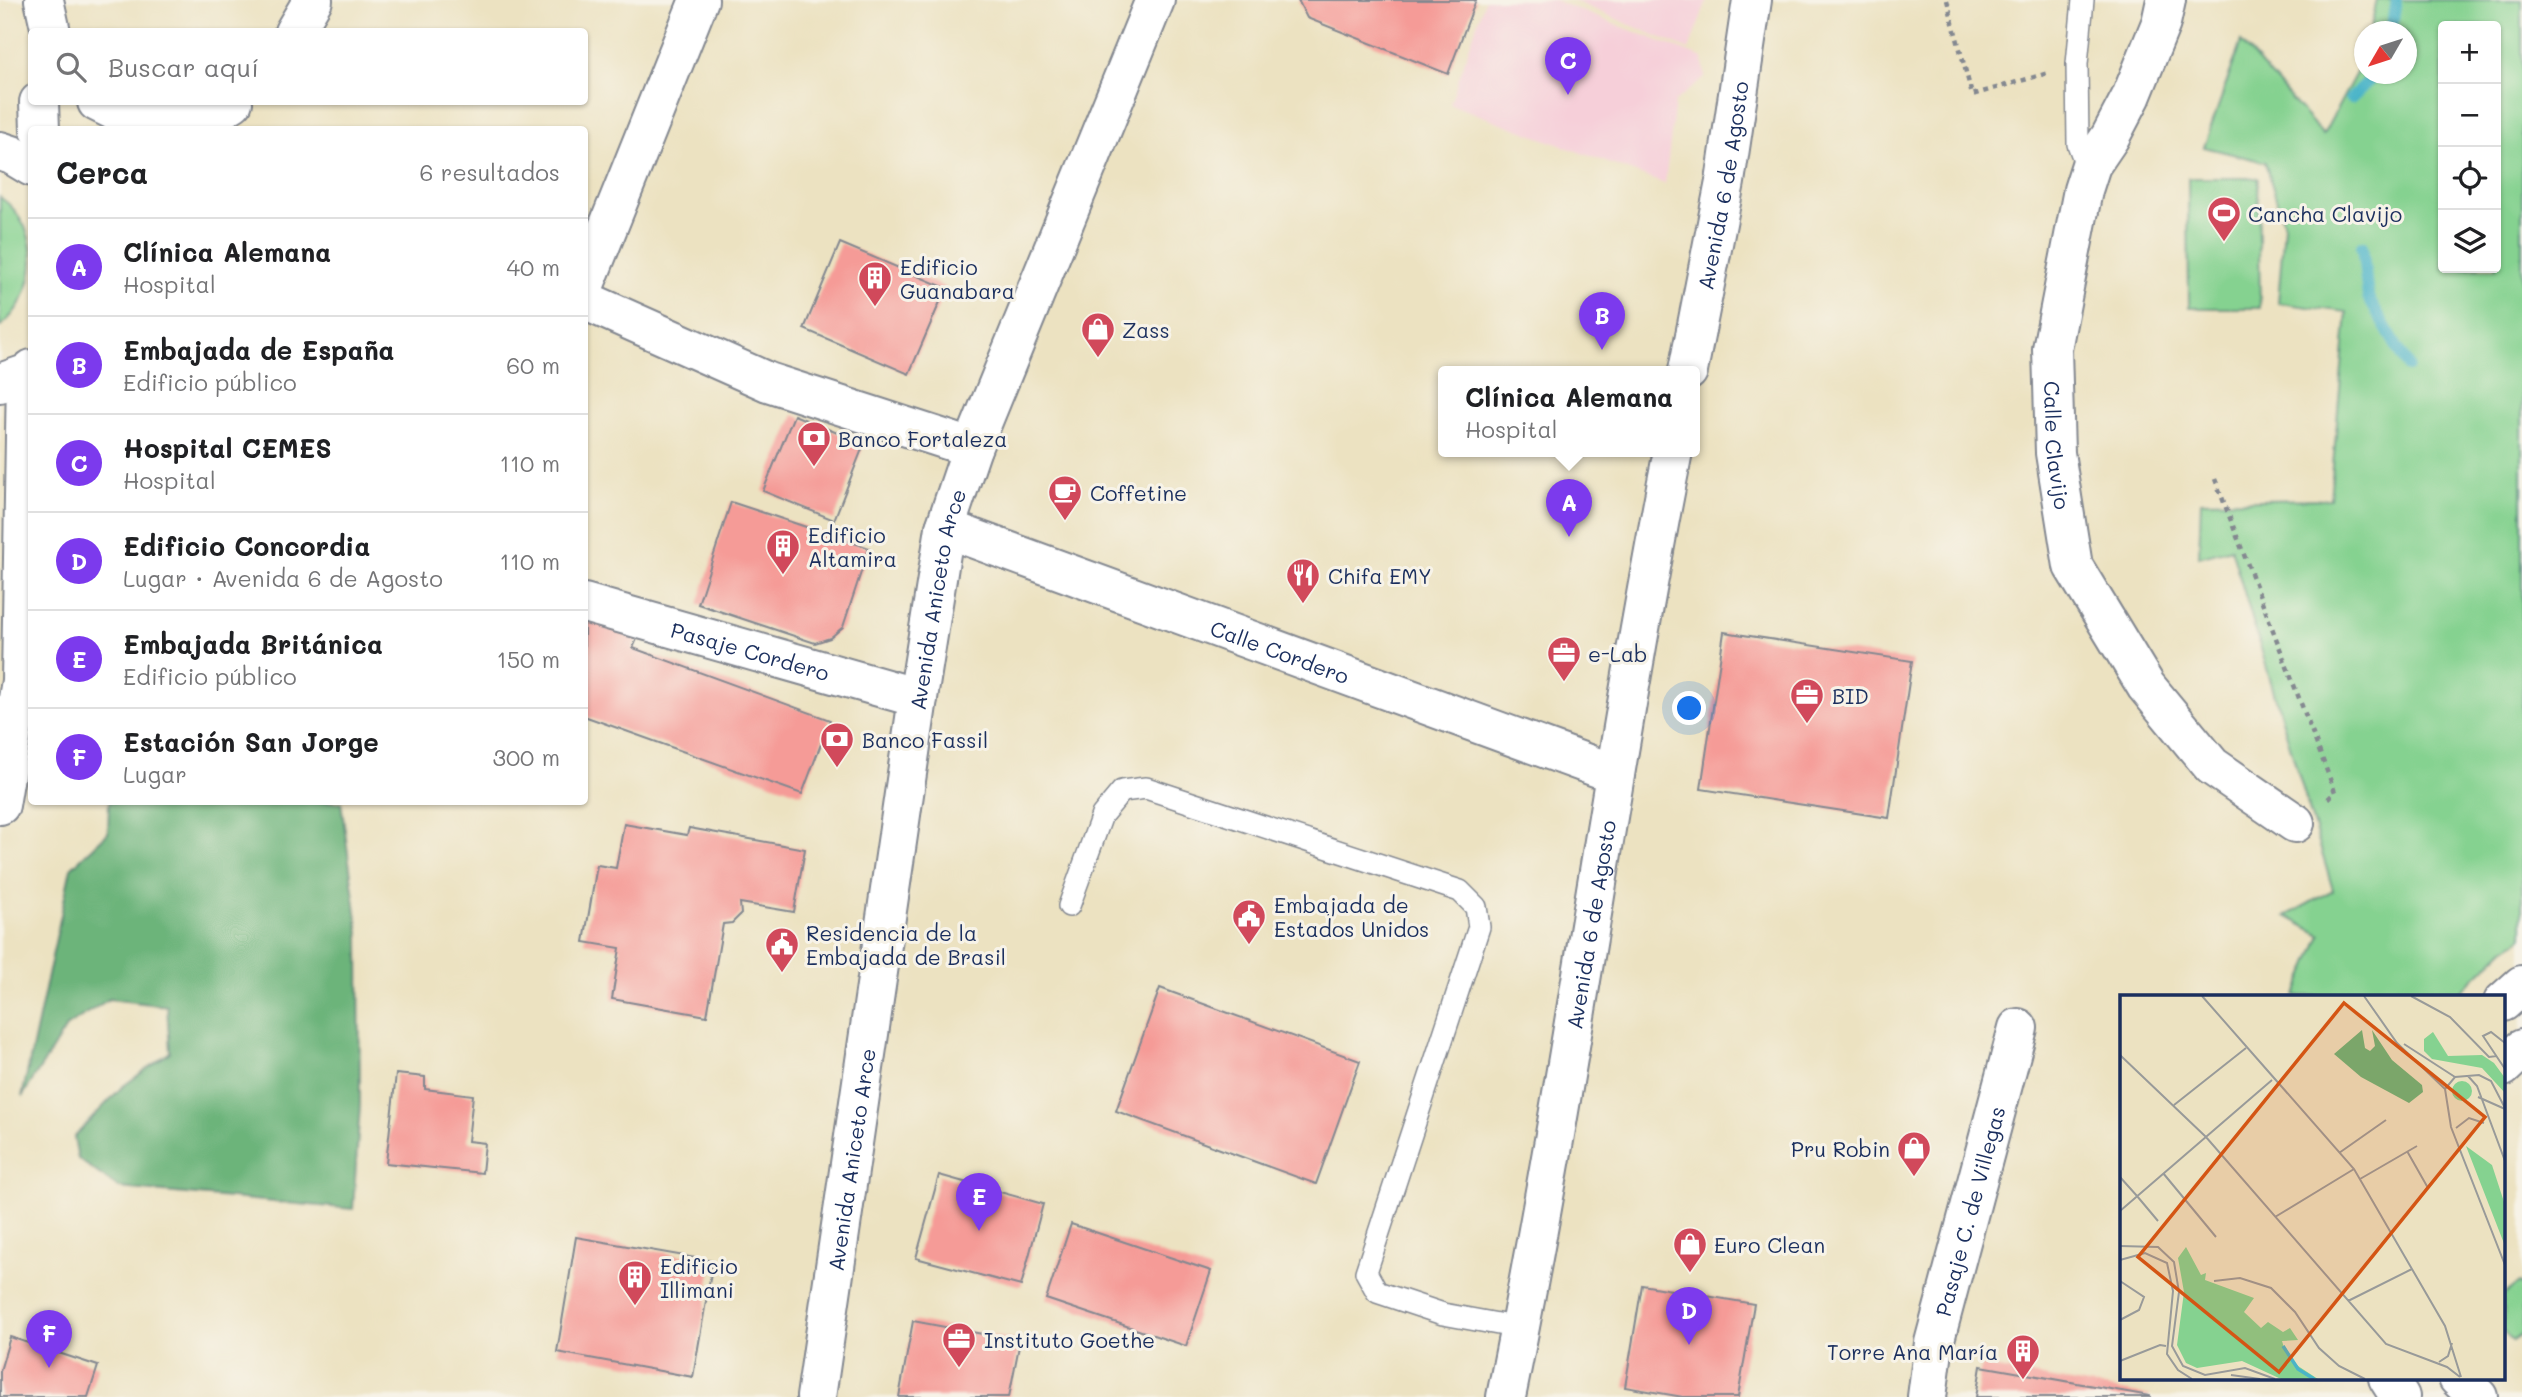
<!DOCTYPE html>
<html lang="es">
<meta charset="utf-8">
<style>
:root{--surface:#fff;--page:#f6f6f6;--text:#202124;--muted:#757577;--line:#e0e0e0;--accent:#7c3aed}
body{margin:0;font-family:Mali,sans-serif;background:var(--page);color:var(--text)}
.controls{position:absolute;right:21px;top:21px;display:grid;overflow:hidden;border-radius:7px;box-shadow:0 2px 5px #0004}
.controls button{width:63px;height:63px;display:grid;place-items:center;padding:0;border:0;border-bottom:2px solid var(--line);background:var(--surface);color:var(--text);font:35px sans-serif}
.compass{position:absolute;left:2354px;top:21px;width:63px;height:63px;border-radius:50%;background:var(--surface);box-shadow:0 2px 5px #0004;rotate:231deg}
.you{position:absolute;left:1690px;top:709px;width:24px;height:24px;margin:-18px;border:5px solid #fff;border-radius:50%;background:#1a73e8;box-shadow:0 0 0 10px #1a73e833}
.badge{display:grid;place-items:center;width:46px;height:46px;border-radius:50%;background:var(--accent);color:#fff;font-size:23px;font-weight:700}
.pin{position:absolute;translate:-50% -58px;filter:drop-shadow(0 2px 4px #0008)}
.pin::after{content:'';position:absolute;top:37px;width:24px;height:21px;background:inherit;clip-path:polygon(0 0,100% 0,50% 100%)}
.popup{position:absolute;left:1438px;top:366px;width:262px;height:91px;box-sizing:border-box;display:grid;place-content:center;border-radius:7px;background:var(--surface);filter:drop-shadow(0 2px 5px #0005);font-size:23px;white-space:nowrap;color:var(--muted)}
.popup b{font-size:26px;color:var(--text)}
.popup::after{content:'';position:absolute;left:50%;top:100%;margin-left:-14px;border:14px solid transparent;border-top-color:var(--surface)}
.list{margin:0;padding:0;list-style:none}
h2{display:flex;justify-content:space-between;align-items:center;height:91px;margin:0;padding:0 28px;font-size:30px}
h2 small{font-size:23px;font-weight:400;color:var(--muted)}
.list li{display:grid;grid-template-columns:46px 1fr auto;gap:21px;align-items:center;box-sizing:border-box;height:98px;padding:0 28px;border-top:2px solid var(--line)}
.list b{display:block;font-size:26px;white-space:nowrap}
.list p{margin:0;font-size:23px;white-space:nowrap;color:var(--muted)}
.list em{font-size:23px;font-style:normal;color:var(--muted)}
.icon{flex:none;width:38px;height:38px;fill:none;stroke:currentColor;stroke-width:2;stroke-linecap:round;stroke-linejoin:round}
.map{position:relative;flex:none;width:2522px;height:1397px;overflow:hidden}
.search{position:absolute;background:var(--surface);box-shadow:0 2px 5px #0004;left:28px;top:28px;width:560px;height:77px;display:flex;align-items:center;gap:18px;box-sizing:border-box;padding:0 24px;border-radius:7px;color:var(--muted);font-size:26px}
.panel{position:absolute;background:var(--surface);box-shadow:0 2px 5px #0004;left:28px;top:126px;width:560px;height:679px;border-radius:7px}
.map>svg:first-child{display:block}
.built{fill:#f6cfd9}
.green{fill:#85d290;stroke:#508077;stroke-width:2;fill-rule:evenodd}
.forest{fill:#6cb47a;stroke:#44726c;stroke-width:2}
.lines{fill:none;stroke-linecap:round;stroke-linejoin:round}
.stream{stroke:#4ab4c8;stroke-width:12}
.building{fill:#f59b97}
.lane-casing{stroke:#848890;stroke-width:24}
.street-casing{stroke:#848890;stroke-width:42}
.secondary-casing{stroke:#848890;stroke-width:42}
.primary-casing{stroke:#848890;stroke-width:42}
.path{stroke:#848890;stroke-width:4.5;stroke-dasharray:5 5;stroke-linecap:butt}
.lane{stroke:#fff;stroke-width:21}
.street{stroke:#fff;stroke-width:38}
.secondary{stroke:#fff;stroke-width:38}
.primary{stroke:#fff;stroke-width:38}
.labels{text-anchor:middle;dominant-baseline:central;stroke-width:6;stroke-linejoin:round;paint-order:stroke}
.street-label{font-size:21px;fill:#1b2f5e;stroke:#f7f3e8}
.poi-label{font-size:21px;fill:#1b2f5e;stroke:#f7f3e8;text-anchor:start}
.inset-river{fill:none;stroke:#4ab4c8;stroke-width:3.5}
.inset-road{fill:none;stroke:#989a99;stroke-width:2}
.view{fill:#d45514;fill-opacity:0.15;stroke:#d45514;stroke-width:3.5}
.inset-edge{fill:none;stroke:#1b2f5e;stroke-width:3.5}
</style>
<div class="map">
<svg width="2522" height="1397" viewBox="0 0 2522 1397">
<rect width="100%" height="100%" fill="#f7f3e8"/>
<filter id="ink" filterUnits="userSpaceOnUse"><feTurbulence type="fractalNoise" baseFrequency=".0143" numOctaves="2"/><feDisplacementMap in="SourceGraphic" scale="14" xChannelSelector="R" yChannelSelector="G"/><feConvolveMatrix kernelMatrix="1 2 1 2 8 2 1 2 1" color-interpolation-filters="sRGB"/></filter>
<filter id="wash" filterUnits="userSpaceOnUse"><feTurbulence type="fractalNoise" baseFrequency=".00686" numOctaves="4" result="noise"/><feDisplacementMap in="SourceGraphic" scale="28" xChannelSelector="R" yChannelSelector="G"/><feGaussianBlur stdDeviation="1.57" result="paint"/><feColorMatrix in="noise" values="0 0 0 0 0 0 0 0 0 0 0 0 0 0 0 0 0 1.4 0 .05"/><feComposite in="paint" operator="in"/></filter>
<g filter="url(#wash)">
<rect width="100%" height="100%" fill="#ece2c1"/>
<!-- built -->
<g class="built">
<path d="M1485,0H1553L1703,58L1705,78L1675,101L1665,184L1450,104Z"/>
<path d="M1572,0H1707L1689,50Z"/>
</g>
<!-- green -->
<g class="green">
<path d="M2377,0H2522V938L2505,949L2456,996H2295L2321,935L2286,916L2333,890L2231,548L2199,557L2201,501L2330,499L2347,312L2278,303L2284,225L2265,162L2204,147L2241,42L2323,135L2364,58V74H2406V32L2370,31ZM2443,26H2496V268H2443Z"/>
<path d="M2188,178H2258L2260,308H2189Z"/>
<path d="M0,197C45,229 40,294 0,327Z"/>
<path d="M2519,1283L2522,1286V1334L2512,1341L2503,1329V1296Z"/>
</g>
<!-- forest -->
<path class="forest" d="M109,802H341L359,934L360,1105L353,1209L119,1188L78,1159L74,1137L122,1087L170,1052L167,1006L109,999L67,1026L22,1097L71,868L108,833Z"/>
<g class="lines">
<!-- stream -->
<g class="stream">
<path d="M2391,32L2396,0"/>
<path d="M2351,98L2376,74"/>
<path d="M2362,246L2368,297L2408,366"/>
</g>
</g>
<g id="blocks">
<!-- building -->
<g class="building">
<path d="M1298,0H1476L1448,74L1307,18Z"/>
<path d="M840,243L946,288L909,374L804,329Z"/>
<path d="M794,415L864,444L834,520L763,491Z"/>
<path d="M731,502L869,548L843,627L830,638L815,643L698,604Z"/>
<path d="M584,615L639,634L633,648L830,720L802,794L584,716Z"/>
<path d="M1724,632L1912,661L1889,818L1701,789Z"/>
<path d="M624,824L687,835L689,828L805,849L794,912L740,903L741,914L732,923L723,924L707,1016L612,999L620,948L584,942L597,865L616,868Z"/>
<path d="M1160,988L1360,1061L1316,1184L1116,1111Z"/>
<path d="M396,1074L425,1077V1089L473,1095L468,1141L485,1143L482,1173L386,1163Z"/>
<path d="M939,1175L1043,1204L1021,1286L916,1258Z"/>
<path d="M1071,1224L1211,1271L1186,1346L1046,1299Z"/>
<path d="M576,1237L713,1261L693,1377L557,1352Z"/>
<path d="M1642,1285L1754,1304L1738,1397H1683L1625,1387Z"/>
<path d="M913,1321L1020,1341L1009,1397H899Z"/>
<path d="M10,1337L98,1366L88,1397H0V1371Z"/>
<path d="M1981,1366L2150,1396V1397H1976Z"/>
</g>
</g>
</g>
<g filter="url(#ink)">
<use href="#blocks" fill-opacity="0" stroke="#848890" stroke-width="2"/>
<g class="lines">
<!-- lane casing -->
<g class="lane-casing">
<g id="lane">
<path d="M2083,0L2077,64L2078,144L2083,157L2091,165"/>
<path d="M1069,906L1102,815L1122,791L1146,788L1460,891L1476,907L1479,927L1366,1272L1377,1292L1443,1314L1520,1328"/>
</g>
</g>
<!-- street casing -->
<g class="street-casing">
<g id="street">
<path id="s1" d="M2166,0L2161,23L2131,97L2110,137L2091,165L2083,190L2052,349L2055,453L2073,566L2146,686L2212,766L2295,823"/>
<path d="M584,287L699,0"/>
<path d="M584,300L768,382L972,448"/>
<path id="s2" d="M945,528L1615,774"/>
<path id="s3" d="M584,603L918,698"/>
<path id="s4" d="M1927,1397L1934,1343L2018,1028"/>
</g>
</g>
<!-- secondary casing -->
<g class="secondary-casing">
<g id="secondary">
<path d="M39,102L40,130"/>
<path d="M0,805L21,681L26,374"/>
<path d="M2503,1002L2522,985"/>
<path d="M2503,1067L2522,1049"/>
<path d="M2388,1378L2400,1397"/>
<path d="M2458,1378L2478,1397"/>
</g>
</g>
<!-- primary casing -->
<g class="primary-casing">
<g id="primary">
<path d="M44,0L51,32"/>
<path d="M294,32L313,0"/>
<path d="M97,102L131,119L204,121"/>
<path d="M188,130L233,102"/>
<path d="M0,151L12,155L32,167"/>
<path id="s5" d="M1688,371L1725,182L1752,0"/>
<path d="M0,383L26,374L32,369"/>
<path id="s6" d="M816,1397L918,698L945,528L972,448L1155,0"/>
<path id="s7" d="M1506,1397C1570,1083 1611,766 1673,451"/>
</g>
</g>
<!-- path -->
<g class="path">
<path d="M1947,0L1972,95L2048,73"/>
<path d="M2215,479L2335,792L2327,800"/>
</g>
<!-- lane -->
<use href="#lane" class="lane"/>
<!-- street -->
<use href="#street" class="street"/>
<!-- secondary -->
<use href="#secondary" class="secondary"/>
<!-- primary -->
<use href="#primary" class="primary"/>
</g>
</g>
<!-- icons -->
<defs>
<g id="stadium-pin" transform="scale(1.75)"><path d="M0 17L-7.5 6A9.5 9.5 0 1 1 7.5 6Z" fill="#d1495b" stroke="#f7f3e8"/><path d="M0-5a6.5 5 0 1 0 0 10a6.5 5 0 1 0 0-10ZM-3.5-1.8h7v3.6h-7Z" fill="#fff"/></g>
<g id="building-pin" transform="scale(1.75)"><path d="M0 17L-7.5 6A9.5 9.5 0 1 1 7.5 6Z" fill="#d1495b" stroke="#f7f3e8"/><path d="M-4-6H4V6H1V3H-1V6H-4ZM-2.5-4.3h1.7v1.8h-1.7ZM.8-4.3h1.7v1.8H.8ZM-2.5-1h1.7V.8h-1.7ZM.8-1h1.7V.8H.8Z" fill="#fff"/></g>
<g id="shop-pin" transform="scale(1.75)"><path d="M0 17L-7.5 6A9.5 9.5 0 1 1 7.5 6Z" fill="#d1495b" stroke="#f7f3e8"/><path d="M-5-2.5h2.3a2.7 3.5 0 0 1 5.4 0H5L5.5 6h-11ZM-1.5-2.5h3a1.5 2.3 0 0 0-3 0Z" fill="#fff"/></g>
<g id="bank-pin" transform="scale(1.75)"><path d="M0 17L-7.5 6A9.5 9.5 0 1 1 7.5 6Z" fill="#d1495b" stroke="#f7f3e8"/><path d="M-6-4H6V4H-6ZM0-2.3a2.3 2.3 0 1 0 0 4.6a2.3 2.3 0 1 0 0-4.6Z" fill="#fff"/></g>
<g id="cafe-pin" transform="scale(1.75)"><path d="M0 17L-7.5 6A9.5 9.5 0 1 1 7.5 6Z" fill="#d1495b" stroke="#f7f3e8"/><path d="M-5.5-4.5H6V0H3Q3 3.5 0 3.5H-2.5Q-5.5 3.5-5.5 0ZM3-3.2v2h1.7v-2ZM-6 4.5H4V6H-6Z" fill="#fff"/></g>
<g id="restaurant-pin" transform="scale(1.75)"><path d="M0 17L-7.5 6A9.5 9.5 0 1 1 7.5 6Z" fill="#d1495b" stroke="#f7f3e8"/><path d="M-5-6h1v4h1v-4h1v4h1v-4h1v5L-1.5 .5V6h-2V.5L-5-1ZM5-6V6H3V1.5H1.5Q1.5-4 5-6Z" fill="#fff"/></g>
<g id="office-pin" transform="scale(1.75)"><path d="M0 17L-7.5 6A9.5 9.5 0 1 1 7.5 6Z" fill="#d1495b" stroke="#f7f3e8"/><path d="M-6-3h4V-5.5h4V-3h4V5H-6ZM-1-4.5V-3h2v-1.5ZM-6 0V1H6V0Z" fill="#fff"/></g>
<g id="civic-pin" transform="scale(1.75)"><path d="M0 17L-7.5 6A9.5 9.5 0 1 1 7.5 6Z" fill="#d1495b" stroke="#f7f3e8"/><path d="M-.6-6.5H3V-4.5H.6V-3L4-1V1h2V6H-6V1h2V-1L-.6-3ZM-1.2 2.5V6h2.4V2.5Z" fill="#fff"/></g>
</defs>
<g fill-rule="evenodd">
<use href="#stadium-pin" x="2224" y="213"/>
<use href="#building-pin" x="875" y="278"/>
<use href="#shop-pin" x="1098" y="329"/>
<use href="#bank-pin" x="814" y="438"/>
<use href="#cafe-pin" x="1065" y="492"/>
<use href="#building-pin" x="783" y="546"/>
<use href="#restaurant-pin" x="1303" y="575"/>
<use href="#office-pin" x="1564" y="653"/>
<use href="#office-pin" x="1807" y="695"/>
<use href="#bank-pin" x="837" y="739"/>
<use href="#civic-pin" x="1249" y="916"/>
<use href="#civic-pin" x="782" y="944"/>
<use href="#shop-pin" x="1914" y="1148"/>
<use href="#shop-pin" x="1690" y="1244"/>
<use href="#building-pin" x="635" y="1277"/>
<use href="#office-pin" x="959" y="1339"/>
<use href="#building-pin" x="2023" y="1351"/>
</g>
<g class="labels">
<!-- street labels -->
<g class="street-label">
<text stroke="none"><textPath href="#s5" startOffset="189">Avenida 6 de Agosto</textPath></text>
<text stroke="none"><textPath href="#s1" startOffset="467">Calle Clavijo</textPath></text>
<text stroke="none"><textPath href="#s6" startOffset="807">Avenida Aniceto Arce</textPath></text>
<text stroke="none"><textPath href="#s3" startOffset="173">Pasaje Cordero</textPath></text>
<text stroke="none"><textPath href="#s2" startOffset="357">Calle Cordero</textPath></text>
<text stroke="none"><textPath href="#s7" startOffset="480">Avenida 6 de Agosto</textPath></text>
<text stroke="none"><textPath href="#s6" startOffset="240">Avenida Aniceto Arce</textPath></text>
<text stroke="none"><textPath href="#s4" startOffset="191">Pasaje C. de Villegas</textPath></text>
</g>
<!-- poi labels -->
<g class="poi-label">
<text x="2248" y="213">Cancha Clavijo</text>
<text x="900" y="266">Edificio<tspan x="900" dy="24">Guanabara</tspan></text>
<text x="1122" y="329">Zass</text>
<text x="838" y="438">Banco Fortaleza</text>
<text x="1090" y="492">Coffetine</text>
<text x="808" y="534">Edificio<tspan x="808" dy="24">Altamira</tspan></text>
<text x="1328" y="575">Chifa EMY</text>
<text x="1588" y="653">e-Lab</text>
<text x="1832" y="695">BID</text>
<text x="862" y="739">Banco Fassil</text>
<text x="1274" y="904">Embajada de<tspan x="1274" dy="24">Estados Unidos</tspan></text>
<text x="806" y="932">Residencia de la<tspan x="806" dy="24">Embajada de Brasil</tspan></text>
<text x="1890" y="1148" text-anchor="end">Pru Robin</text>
<text x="1714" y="1244">Euro Clean</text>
<text x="660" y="1265">Edificio<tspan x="660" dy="24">Illimani</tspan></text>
<text x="984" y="1339">Instituto Goethe</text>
<text x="1998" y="1351" text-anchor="end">Torre Ana María</text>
</g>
</g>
<!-- overview -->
<g transform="translate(2120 995)">
<rect width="385" height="385" fill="#ece2c1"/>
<path d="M313,37L328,61L362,60L374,68L385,83V98L362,73L312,64L304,56V44ZM332 96a10 10 0 1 1 20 0a10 10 0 1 1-20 0ZM346,151L372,170L385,210V251ZM66,252L81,280L86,278L85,285L134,303L124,317L141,333L148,327L163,337L170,333L178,345L162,346L165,356L178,371L198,384H161L122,366L77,373L66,368L57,350L64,297L58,263Z" fill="#85d290"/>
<path d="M242,35L245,53L250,56L255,51L252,35L272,65L302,90L303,97L289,108L241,82L214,59Z" fill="#6cb47a"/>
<path class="inset-river" d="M163,351L178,374L194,384"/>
<path class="inset-road" d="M82,1L234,174L325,331L341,382M244,1L277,48L325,94M291,1L330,22L369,62L377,61M385,48L371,37L363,41L385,74M284,49L335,82M0,60L86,142L266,349L327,372L340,382M348,81L357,91L385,166M358,102L385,114M54,110L126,53M385,113L371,86L359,80L335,82L325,94L331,132L385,270M336,133L349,123L364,128M287,156L308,193M219,158L266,125M43,178L96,242M0,182L17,201M240,184L297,151M17,201L38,226M0,216L152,85M155,222L234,174M0,251L38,252L54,267L59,297L52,351L63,371L85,380L125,373L155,384M0,265L25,258L47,268L53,296L47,359L58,375L72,384M0,286L24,302L19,315L0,325M94,286L120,283L151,293L175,317L199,353L219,371L245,384M228,306L292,274M0,366L40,350L46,351M319,367L328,361L332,348M111,380L140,384"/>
<path class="view" d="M224,8L365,122L159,377L18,262Z"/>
<rect width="385" height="385" class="inset-edge"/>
</g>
</svg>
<div class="controls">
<button>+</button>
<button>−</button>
<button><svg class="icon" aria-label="locate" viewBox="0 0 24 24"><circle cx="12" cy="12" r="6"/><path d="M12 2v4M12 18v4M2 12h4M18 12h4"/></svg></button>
<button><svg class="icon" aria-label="layers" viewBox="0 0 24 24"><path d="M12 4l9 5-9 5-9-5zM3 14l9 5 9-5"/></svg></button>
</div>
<svg class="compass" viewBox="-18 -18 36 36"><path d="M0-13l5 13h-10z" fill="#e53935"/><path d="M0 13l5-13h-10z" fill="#757577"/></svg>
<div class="you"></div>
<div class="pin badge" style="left:1569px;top:537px">A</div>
<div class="popup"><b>Clínica Alemana</b>Hospital</div>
<div class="pin badge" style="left:1602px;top:350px">B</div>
<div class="pin badge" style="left:1568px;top:95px">C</div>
<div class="pin badge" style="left:1689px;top:1345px">D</div>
<div class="pin badge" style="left:979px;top:1231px">E</div>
<div class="pin badge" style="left:49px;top:1368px">F</div>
<div class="search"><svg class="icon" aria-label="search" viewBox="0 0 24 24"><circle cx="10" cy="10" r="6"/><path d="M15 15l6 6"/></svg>Buscar aquí</div>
<section class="panel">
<h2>Cerca<small>6 resultados</small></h2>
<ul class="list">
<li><span class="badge">A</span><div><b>Clínica Alemana</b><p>Hospital</p></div><em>40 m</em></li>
<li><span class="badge">B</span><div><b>Embajada de España</b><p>Edificio público</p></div><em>60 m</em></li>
<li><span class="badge">C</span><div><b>Hospital CEMES</b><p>Hospital</p></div><em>110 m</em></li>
<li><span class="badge">D</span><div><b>Edificio Concordia</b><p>Lugar · Avenida 6 de Agosto</p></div><em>110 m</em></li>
<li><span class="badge">E</span><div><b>Embajada Británica</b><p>Edificio público</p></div><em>150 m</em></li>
<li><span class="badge">F</span><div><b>Estación San Jorge</b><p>Lugar</p></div><em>300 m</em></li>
</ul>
</section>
</div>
